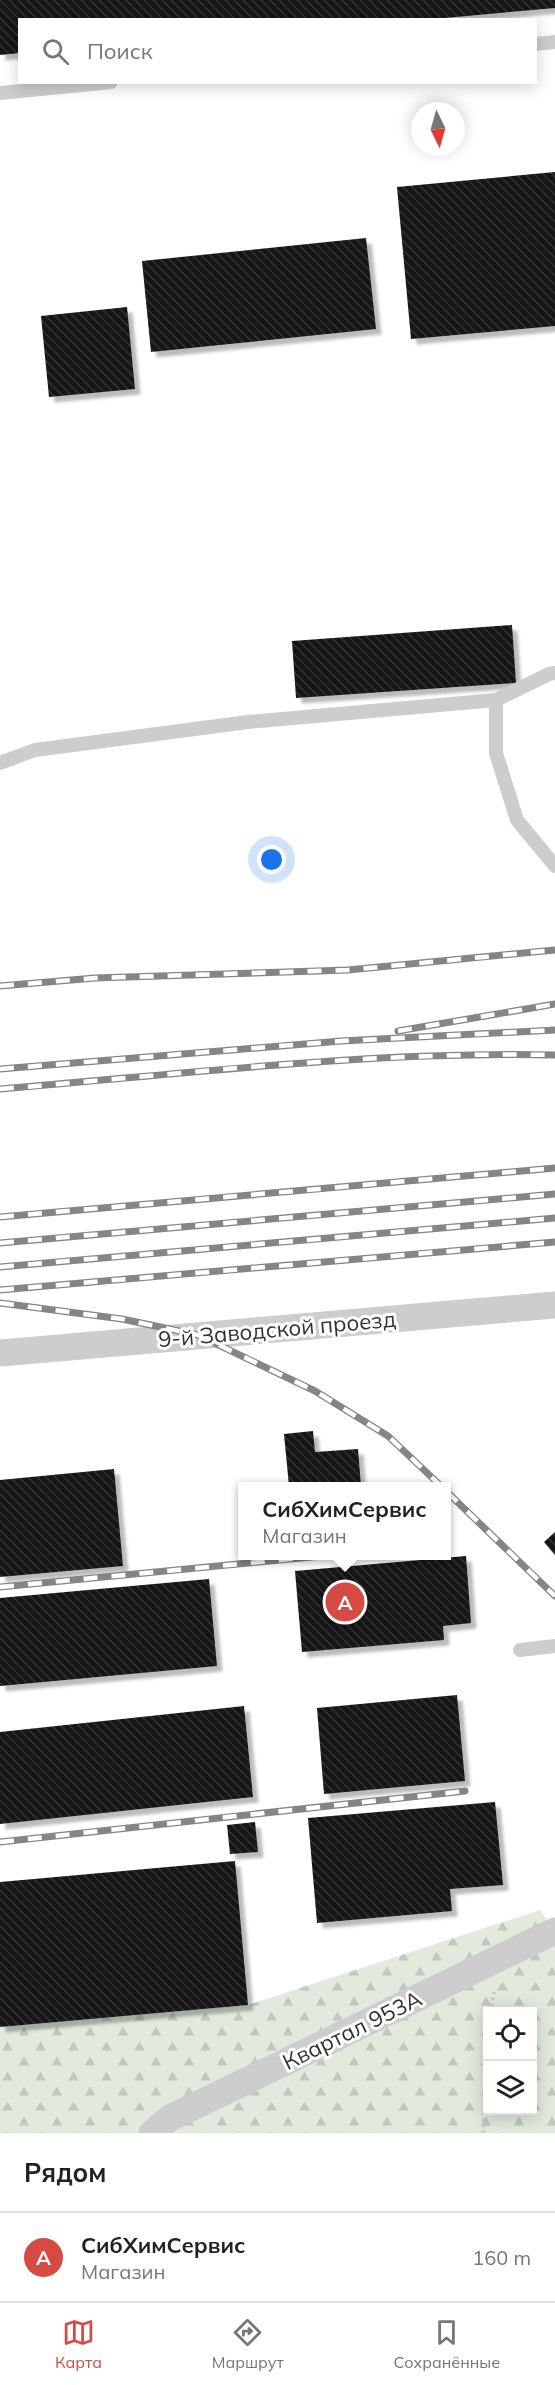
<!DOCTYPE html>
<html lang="ru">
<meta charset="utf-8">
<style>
:root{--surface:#fff;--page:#f2f2f2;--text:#222;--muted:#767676;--line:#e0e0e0;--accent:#d64a44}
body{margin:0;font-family:Mulish,sans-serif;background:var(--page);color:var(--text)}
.controls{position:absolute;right:18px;bottom:18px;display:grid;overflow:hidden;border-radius:0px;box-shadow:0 3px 15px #0003}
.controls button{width:54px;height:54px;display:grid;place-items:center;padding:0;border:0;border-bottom:2px solid var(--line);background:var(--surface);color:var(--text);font:30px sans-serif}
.compass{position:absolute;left:411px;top:102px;width:54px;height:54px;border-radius:50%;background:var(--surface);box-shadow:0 3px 15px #0003;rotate:175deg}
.you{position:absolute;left:272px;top:860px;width:21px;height:21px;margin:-15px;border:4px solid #fff;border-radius:50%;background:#1a73e8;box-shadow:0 0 0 9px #1a73e833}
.badge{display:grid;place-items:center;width:39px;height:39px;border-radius:50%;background:var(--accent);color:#fff;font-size:20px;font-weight:700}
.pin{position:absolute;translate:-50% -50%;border:3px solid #fff;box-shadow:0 2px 6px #0006}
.popup{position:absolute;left:238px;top:1482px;width:213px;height:78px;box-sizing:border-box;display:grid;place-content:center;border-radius:0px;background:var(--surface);filter:drop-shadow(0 2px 4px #0005);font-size:20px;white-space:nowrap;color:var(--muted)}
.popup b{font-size:22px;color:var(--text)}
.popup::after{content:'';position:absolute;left:50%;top:100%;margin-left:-12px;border:12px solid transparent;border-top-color:var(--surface)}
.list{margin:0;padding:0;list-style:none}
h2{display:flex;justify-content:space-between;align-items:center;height:78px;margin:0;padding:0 24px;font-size:26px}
h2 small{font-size:20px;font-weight:400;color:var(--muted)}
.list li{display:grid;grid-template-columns:39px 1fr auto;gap:18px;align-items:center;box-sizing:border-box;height:90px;padding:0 24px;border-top:2px solid var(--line)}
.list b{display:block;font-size:22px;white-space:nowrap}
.list p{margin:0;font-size:20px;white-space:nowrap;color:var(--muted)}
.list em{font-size:20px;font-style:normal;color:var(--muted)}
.icon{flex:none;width:33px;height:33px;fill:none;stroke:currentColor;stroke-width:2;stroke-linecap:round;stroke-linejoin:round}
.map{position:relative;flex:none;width:555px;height:2133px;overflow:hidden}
.search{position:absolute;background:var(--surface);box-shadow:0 3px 15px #0003;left:18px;right:18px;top:18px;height:66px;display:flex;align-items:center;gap:15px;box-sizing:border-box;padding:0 21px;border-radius:0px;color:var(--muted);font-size:22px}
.sheet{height:168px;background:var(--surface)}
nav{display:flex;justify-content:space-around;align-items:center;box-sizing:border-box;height:84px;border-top:2px solid var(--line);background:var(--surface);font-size:16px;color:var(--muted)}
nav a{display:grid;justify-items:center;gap:3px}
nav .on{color:var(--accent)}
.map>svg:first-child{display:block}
.forest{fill:url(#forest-firs);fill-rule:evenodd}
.building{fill:url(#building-back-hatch);filter:url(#shadow)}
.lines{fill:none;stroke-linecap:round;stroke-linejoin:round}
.path{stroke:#cacaca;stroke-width:4;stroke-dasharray:3 3;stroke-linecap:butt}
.lane{stroke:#cdcdcd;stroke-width:14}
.street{stroke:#cdcdcd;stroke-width:27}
.rail-casing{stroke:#858585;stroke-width:7}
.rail{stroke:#fff;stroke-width:4.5;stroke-dasharray:14;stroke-linecap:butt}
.labels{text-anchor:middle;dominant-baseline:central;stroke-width:6;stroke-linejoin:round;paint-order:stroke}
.street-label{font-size:22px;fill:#303030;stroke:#fff}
</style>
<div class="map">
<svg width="555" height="2133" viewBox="0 0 555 2133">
<defs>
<pattern id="forest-firs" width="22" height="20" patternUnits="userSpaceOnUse" patternTransform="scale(1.5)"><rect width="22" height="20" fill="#e2e9dd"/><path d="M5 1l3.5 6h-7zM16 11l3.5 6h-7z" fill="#c2c8be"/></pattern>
<pattern id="building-back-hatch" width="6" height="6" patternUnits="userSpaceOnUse" patternTransform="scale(1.5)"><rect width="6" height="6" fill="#171717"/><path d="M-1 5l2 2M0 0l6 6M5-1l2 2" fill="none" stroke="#303030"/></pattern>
<filter id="shadow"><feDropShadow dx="5.5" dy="5.5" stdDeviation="1.5" flood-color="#0004"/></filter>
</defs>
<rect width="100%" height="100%" fill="#fff"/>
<!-- forest -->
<path class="forest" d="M540,1910L555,1932V2133H0V2027L248,2005ZM488,2012H532V2110H488Z"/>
<!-- building -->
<g class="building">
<path d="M0,0H555V8L422,20H20V53L0,55Z"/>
<path d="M555,172V326L411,339L397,187Z"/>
<path d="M366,238L376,329L151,352L142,261Z"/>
<path d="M127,307L135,389L49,397L41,316Z"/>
<path d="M512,625L516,683L296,698L292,641Z"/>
<path d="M313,1431L315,1452L358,1449L361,1486H289L284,1434Z"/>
<path d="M114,1469L123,1566L0,1577V1480Z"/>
<path d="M555,1532V1555L544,1542Z"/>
<path d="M466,1556L471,1623L443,1626L444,1640L302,1652L295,1571Z"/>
<path d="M209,1579L217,1666L0,1686V1598Z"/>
<path d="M457,1695L465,1781L324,1794L317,1708Z"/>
<path d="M244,1706L253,1797L0,1824V1732Z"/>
<path d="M495,1802L503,1885L450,1889L452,1911L317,1923L308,1818Z"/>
<path d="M255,1822L258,1852L230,1854L227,1825Z"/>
<path d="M235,1861L248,2005L0,2027V1882Z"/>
</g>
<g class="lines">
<!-- path -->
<g class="path">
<path d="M491,2012L494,1992"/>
<path d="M483,2133L488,2052"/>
</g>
<!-- lane -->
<g class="lane">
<path d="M536,44L555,42"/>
<path d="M0,93L111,82"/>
<path d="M496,700V753L517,820L555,866"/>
<path d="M0,763L35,750L248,722L496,700L549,674L555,673"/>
<path d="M520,1650L555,1646"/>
</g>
<!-- street -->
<g class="street">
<path d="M0,1353L555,1305"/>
<path d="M152,2133L170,2118L555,1931"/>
</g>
<!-- rail casing -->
<g class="rail-casing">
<g id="rail">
<path d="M0,986L95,978L348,970L555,950"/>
<path d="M398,1031L555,1004"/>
<path d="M0,1069L341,1041L555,1030"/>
<path d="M0,1089C184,1074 370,1051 555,1055"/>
<path d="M0,1217L555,1168"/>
<path d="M0,1243L555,1194"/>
<path d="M0,1267L555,1218"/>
<path d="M0,1290L555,1242"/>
<path d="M0,1303L122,1319L198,1335L315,1391L388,1436L441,1486"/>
<path d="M447,1492L555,1596"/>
<path d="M0,1587L322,1556"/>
<path d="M0,1842L465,1791"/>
</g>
</g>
<!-- rail -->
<use href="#rail" class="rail"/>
</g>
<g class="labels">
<!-- street labels -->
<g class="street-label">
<text transform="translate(277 1329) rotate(-5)">9-й Заводской проезд</text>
<text transform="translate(352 2030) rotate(-26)">Квартал 953А</text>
</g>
</g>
</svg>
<div class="controls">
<button><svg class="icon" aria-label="locate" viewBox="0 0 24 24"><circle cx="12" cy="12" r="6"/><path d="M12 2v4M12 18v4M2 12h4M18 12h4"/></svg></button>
<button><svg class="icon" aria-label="layers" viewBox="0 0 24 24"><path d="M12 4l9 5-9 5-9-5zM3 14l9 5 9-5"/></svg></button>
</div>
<svg class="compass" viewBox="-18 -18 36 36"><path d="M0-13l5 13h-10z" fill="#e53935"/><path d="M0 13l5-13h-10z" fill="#767676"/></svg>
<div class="you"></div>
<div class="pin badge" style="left:345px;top:1602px">A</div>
<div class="popup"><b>СибХимСервис</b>Магазин</div>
<div class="search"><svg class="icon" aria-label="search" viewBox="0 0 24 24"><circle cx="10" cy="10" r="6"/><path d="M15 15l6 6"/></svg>Поиск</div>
</div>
<section class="sheet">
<h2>Рядом<small></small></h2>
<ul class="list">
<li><span class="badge">A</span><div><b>СибХимСервис</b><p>Магазин</p></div><em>160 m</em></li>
</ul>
</section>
<nav>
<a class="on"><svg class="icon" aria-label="map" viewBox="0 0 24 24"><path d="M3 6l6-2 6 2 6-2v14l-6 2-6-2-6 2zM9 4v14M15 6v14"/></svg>Карта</a>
<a><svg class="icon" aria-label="directions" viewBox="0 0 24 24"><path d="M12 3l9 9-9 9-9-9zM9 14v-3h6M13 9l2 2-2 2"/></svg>Маршрут</a>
<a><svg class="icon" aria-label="saved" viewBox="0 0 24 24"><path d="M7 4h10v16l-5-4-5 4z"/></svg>Сохранённые</a>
</nav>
